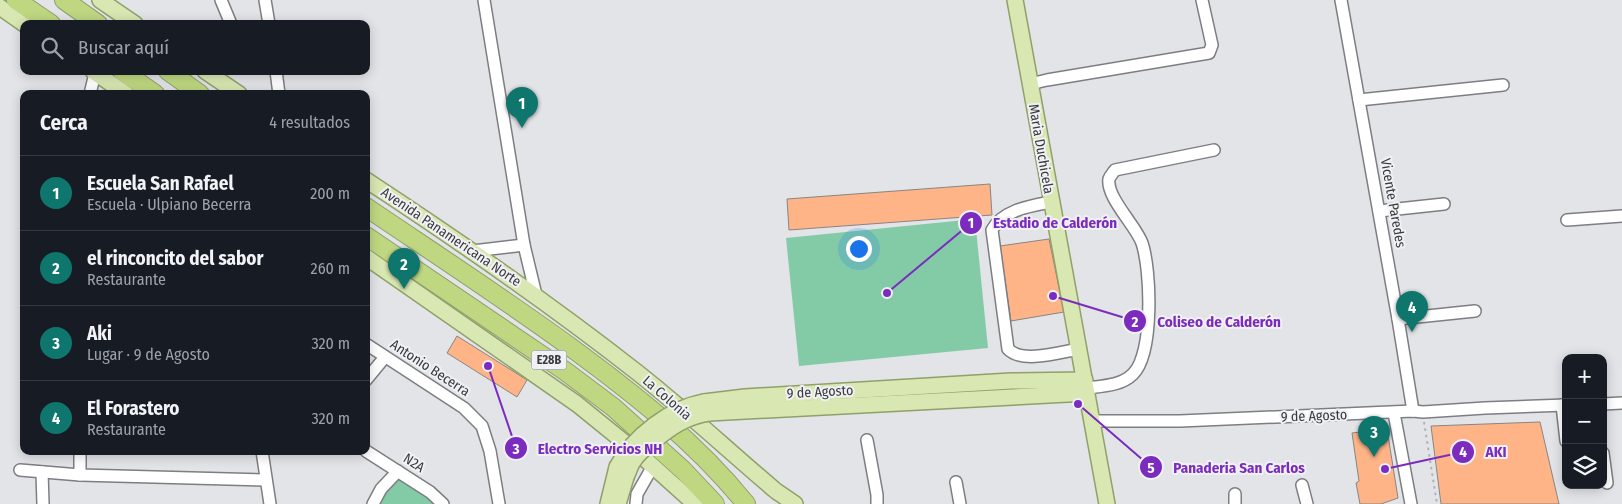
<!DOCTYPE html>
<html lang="es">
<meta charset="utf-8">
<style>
:root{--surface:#171b24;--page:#242831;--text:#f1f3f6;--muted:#9ea1a6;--line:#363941;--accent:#0f766e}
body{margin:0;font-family:"Fira Sans Condensed",sans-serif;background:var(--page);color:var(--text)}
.controls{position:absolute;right:15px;bottom:15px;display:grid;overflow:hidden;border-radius:10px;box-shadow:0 2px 12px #0003}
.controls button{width:45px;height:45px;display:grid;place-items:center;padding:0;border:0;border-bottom:1px solid var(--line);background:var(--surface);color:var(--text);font:25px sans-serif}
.you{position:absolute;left:858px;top:248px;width:18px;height:18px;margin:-12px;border:4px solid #fff;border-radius:50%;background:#1a73e8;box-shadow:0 0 0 8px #1a73e833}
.badge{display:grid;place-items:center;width:32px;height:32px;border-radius:50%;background:var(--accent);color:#fff;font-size:16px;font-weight:700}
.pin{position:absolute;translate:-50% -41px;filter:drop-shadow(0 1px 2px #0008)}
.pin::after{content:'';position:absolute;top:26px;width:18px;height:15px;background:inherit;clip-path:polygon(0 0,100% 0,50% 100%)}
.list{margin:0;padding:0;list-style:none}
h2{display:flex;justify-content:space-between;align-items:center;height:65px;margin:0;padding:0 20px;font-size:21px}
h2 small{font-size:16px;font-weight:400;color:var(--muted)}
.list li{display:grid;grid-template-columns:32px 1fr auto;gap:15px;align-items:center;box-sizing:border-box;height:75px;padding:0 20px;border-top:1px solid var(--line)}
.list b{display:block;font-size:19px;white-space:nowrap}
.list p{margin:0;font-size:16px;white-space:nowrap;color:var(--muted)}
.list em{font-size:16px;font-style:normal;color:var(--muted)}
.icon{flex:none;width:28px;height:28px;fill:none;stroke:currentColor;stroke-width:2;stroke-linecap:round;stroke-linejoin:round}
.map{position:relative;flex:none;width:1622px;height:504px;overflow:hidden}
.search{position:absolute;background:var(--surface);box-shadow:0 2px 12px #0003;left:20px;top:20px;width:350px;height:55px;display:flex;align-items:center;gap:12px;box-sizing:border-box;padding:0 18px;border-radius:10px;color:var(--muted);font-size:19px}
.panel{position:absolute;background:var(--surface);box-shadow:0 2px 12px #0003;left:20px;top:90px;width:350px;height:365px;border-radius:10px}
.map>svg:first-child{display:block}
.green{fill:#83cba7}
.building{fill:#feb487;stroke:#898583}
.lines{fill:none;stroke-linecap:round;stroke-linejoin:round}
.minor-casing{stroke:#7d7e82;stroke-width:14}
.major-casing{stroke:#90a069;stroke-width:18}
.highway-casing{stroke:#90a069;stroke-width:20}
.path{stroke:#afb1b4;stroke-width:2;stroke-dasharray:2.5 4;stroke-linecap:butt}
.minor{stroke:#fff;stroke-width:11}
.major{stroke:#d9e7b3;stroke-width:15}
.highway{stroke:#bfd781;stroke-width:18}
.major-bridge-casing{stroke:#90a069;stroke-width:18;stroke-linecap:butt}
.major-bridge{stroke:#d9e7b3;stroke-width:15}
.labels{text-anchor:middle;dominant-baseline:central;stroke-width:4;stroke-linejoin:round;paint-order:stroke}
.shield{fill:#eff1f5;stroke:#707174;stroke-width:1}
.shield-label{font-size:12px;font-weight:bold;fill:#3a3a3c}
.street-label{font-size:14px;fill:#3a3a3c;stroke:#eff1f5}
.leader{fill:none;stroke:#7b2cbf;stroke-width:2}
.callout-dot{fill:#7b2cbf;stroke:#eff1f5;stroke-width:2}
.mark-label{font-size:15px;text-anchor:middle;font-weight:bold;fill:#fff}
.callout-label{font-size:15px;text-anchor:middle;font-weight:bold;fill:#7b2cbf;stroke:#eff1f5;stroke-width:4;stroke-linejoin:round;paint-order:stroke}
</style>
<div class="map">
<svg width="1622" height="504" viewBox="0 0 1622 504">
<rect width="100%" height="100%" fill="#e2e4e8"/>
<!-- green -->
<g class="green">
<path d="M975,219L988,348L799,366L786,238Z"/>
<path d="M400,476L438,504H378L386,489Z"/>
</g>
<!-- building -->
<g class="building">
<path d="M990,184L992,215L789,230L787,199Z"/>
<path d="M1049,239L1064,312L1011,321L1000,246Z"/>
<path d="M457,336L527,380L517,397L447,353Z"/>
<path d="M1540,422L1559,504H1441L1431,426Z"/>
<path d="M1387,429L1398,498L1381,504H1360L1356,483L1359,481L1352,433Z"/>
</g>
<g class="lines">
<!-- minor casing -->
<g class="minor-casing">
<g id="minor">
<path d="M221,0L231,24"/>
<path d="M265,0L269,24"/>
<path d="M484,0L524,245L536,295"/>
<path d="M1341,0L1398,319L1413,411"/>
<path d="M276,71L279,94"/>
<path d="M1030,84L1047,80L1209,53L1212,45L1202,0"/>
<path d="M90,94L95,73"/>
<path d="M1359,100L1503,85"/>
<path d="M1051,202C1030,206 1003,210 992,230L1008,349C1022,364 1061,352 1079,349"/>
<path d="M1379,211L1444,204"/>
<path d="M1567,220L1622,216"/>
<path d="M473,251L524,245"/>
<path d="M1398,319L1475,311"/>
<path d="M366,344L464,408L482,426L490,451L499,504"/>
<path d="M366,380L385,357"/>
<path d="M1086,388C1102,386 1121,386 1133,374C1154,353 1151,270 1142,243C1136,226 1106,197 1109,179C1110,176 1113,173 1115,170L1214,150"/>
<path d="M1603,404L1622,403"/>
<path d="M1562,405L1566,441"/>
<path d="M1394,413L1411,504"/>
<path d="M1093,421H1180L1413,411L1423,412L1485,408L1566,405"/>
<path d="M867,440L877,495V504"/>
<path d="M80,451V475"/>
<path d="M262,451L270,504"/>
<path d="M366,451L430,492L443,504"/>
<path d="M1603,453L1607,483"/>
<path d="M20,470L80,475L266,480"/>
<path d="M42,472L43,504"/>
<path d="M956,482L960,504"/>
<path d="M1302,485L1307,504"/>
<path d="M1235,494V504"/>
<path d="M373,504L381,489L398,471"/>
<path d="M636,504L637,494L653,466"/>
</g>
</g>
<!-- major casing -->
<g class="major-casing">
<g id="major">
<path d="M100,0L135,24"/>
<path d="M1015,0L1107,504"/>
<path d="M0,7L24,24"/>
<path d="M93,71L126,94"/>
<path d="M205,71L239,94"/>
<path d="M366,180C459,241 550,304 638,373C685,410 730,452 776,491L795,504"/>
<path d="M366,257L577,404L646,460L695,504"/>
<path d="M704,402L745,397L1011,381L1085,380"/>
<path d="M709,413L1087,393"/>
<path d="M608,504L617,467"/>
<path d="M618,504L626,477"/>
</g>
</g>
<!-- highway casing -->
<g class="highway-casing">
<g id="highway">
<path d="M16,0L51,24"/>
<path d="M64,0L98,24"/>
<path d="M122,71L155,94"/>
<path d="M168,71L200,94"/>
<path d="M366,207C434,253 503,298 569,346C633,393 696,442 746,504"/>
<path d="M366,236L565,371L613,407L683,470L715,504"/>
</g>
</g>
<!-- path -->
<path class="path" d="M1424,422L1437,504"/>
<!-- minor -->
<use href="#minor" class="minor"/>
<!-- major -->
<use href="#major" class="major"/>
<!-- highway -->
<use href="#highway" class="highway"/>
<!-- major-bridge casing -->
<g class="major-bridge-casing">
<g id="major-bridge">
<path d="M617,467C633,437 670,408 704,402"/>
<path d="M626,477C628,473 630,467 632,463C637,454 646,447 654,441C671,427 687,416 709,413"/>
</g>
</g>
<!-- major-bridge -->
<use href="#major-bridge" class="major-bridge"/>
</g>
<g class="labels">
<!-- shield labels -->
<rect class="shield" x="531.5" y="350.5" width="35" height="19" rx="4"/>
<g class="shield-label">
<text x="549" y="360">E28B</text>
</g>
<!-- street labels -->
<g class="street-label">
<text transform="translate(1041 149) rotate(80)">Maria Duchicela</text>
<text transform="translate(1393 203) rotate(80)">Vicente Paredes</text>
<text transform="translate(451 237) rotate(34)">Avenida Panamericana Norte</text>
<text transform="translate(430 368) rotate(33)">Antonio Becerra</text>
<text transform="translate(820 392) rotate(-3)">9 de Agosto</text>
<text transform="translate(667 398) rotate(41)">La Colonia</text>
<text transform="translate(1314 416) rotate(-2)">9 de Agosto</text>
<text transform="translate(414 463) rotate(33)">N2A</text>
</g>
</g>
<!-- callouts -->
<path class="leader" d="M887 293L971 223M1053 296L1135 321M488 366L516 448M1385 469L1463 452M1078 404L1151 467"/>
<g class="callout-dot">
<circle cx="887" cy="293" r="5"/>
<circle cx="1053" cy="296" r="5"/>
<circle cx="488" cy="366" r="5"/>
<circle cx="1385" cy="469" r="5"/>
<circle cx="1078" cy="404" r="5"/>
<circle cx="971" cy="223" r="12"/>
<circle cx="1135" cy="321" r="12"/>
<circle cx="516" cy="448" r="12"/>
<circle cx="1463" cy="452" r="12"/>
<circle cx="1151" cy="467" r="12"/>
</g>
<g class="mark-label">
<text x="971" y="228">1</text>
<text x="1135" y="327">2</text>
<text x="516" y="454">3</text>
<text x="1463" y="457">4</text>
<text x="1151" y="473">5</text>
</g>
<g class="callout-label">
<text x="1055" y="228">Estadio de Calderón</text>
<text x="1219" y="327">Coliseo de Calderón</text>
<text x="600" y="454">Electro Servicios NH</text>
<text x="1496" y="457">AKI</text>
<text x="1239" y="473">Panaderia San Carlos</text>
</g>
</svg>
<div class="controls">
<button>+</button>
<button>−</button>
<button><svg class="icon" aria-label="layers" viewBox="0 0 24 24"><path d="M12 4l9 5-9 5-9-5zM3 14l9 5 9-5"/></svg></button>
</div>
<div class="you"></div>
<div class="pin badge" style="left:522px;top:128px">1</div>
<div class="pin badge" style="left:404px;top:289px">2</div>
<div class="pin badge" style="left:1374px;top:457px">3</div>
<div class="pin badge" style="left:1412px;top:332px">4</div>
<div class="search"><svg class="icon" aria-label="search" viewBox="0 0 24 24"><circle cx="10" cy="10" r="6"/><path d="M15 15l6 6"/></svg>Buscar aquí</div>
<section class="panel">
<h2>Cerca<small>4 resultados</small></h2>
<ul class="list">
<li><span class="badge">1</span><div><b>Escuela San Rafael</b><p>Escuela · Ulpiano Becerra</p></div><em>200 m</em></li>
<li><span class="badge">2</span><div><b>el rinconcito del sabor</b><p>Restaurante</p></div><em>260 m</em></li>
<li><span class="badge">3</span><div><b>Aki</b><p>Lugar · 9 de Agosto</p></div><em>320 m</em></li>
<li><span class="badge">4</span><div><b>El Forastero</b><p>Restaurante</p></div><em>320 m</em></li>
</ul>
</section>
</div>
